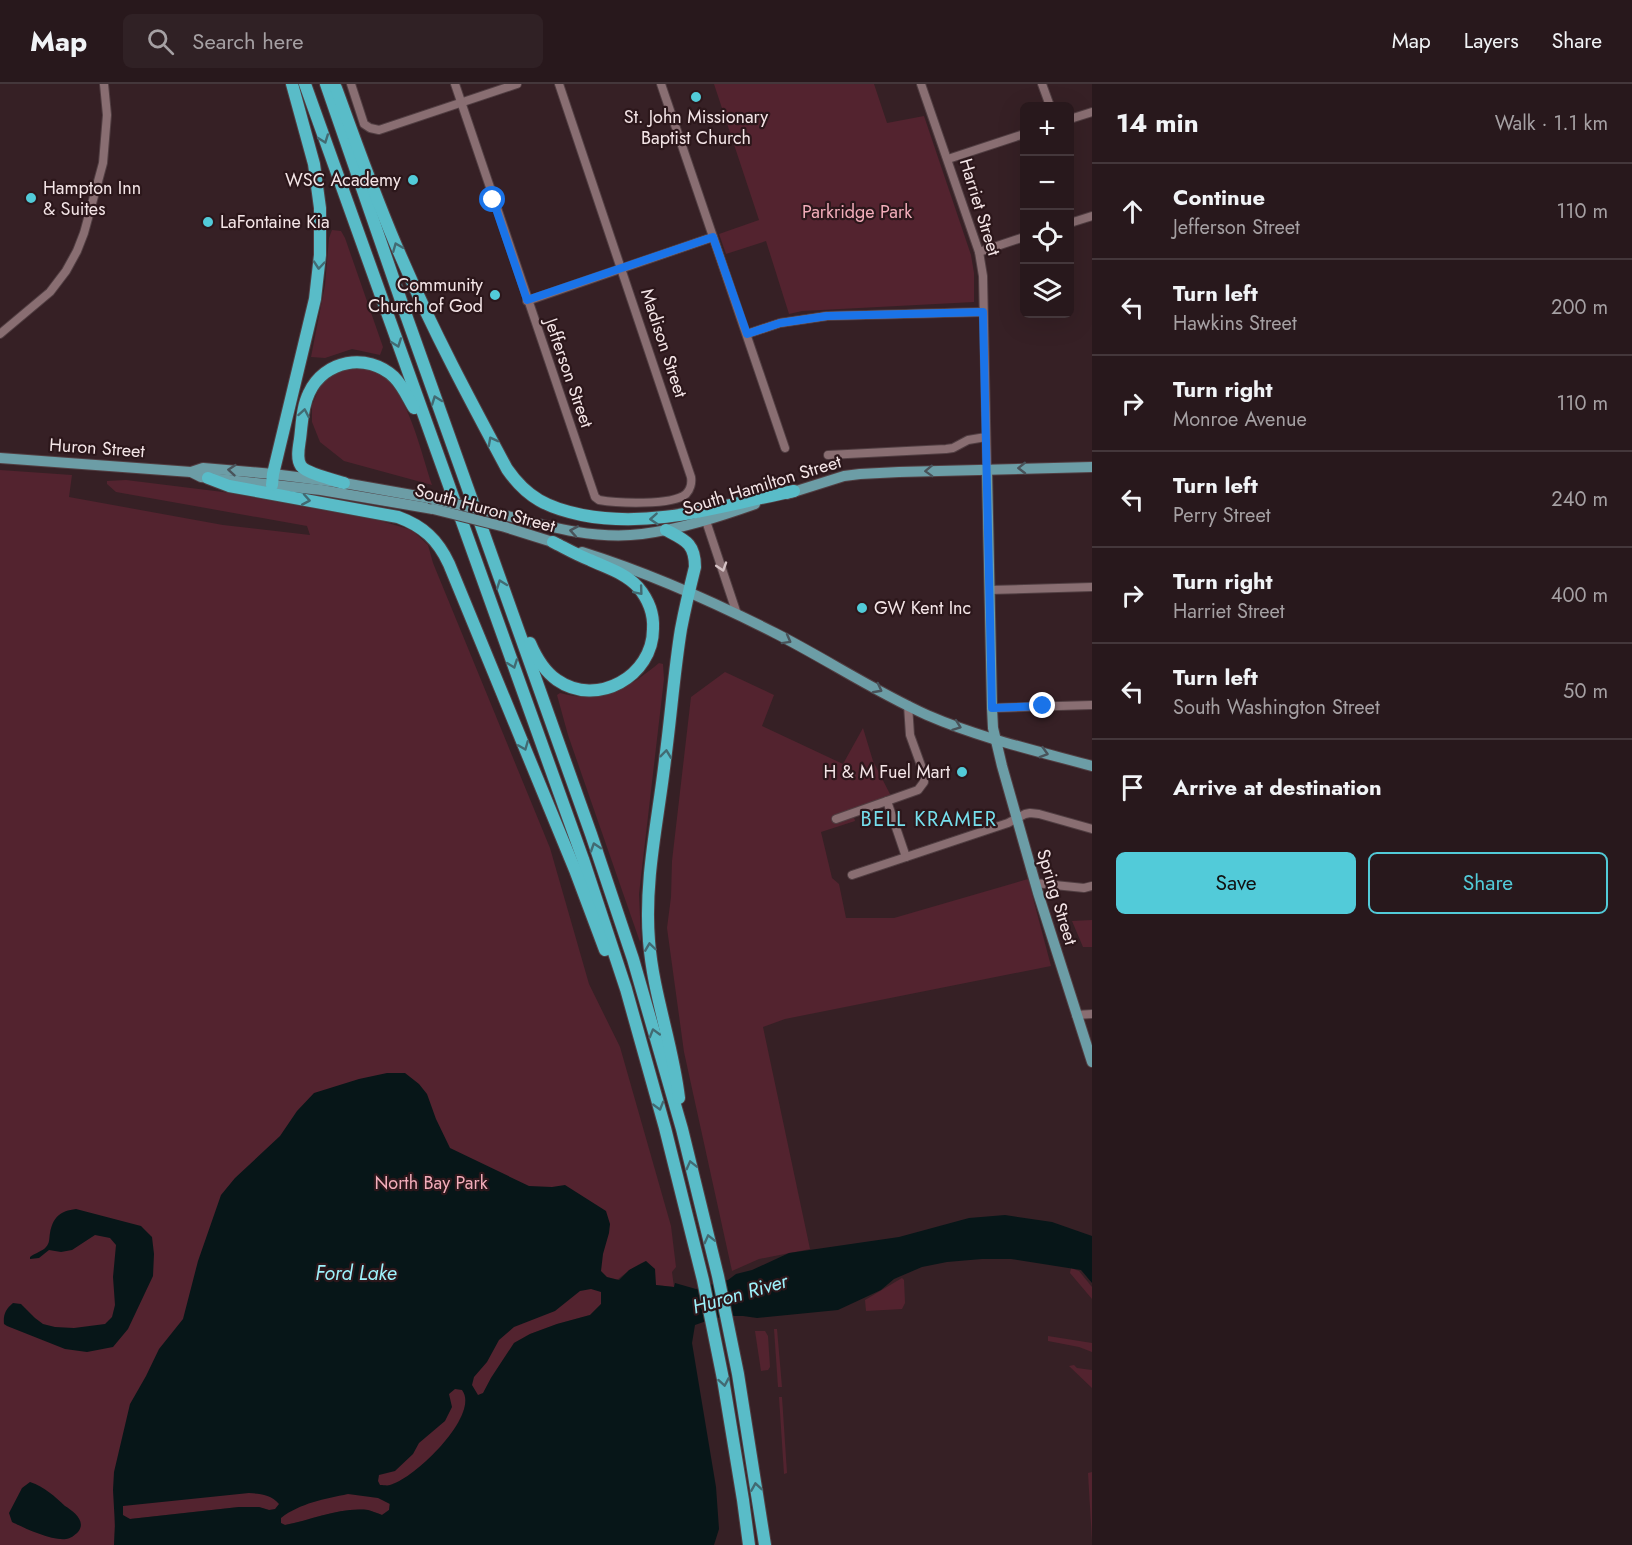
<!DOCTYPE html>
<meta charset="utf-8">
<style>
:root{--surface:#28181c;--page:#302125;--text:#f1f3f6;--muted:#a5a0a3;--line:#44373b;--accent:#52cbd9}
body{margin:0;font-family:Jost,sans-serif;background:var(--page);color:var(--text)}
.controls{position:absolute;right:18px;top:18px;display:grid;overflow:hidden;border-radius:9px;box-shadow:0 6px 24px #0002}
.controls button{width:54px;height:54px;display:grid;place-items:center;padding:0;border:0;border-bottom:2px solid var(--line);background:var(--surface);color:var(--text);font:30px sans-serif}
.stop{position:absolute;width:18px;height:18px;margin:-14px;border:4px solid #1a73e8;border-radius:50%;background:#fff}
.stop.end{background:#1a73e8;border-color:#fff;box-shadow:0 2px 6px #0008}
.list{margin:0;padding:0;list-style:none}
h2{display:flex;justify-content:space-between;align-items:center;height:78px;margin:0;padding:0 24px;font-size:26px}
h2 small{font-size:20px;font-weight:400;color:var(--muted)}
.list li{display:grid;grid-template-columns:39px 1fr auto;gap:18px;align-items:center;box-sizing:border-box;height:96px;padding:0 24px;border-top:2px solid var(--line)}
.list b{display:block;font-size:22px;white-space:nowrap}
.list p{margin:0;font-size:20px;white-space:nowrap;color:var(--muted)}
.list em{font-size:20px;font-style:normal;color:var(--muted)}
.actions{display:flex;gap:12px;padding:18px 24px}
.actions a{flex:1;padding:14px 0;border:2px solid var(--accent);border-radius:9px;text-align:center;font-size:21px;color:var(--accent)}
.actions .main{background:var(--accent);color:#111}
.icon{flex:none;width:33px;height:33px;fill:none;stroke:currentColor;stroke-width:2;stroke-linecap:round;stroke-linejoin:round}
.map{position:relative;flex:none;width:1092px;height:1461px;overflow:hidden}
header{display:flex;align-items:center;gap:36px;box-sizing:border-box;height:84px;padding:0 30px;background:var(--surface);border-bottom:2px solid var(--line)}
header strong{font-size:28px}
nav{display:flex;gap:33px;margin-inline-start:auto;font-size:21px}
.search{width:420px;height:54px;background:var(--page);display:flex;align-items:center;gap:15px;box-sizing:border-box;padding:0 21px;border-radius:9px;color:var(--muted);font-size:22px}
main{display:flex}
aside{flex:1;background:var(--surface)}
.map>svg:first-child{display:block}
.green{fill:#53232f}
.water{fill:#071618;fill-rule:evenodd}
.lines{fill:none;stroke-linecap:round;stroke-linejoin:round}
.minor-casing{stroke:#513e42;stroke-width:10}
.major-casing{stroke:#513e42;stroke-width:12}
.highway-casing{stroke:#513e42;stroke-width:14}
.minor{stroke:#896e72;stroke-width:8}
.major{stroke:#6c9da6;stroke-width:10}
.highway{stroke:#59bcc8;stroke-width:12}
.major-bridge-casing{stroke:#513e42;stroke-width:12;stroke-linecap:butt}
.major-bridge{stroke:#6c9da6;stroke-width:10}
.oneway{stroke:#426a72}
.oneway2{stroke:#49535a}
.oneway3{stroke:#d4c1c4}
.route{stroke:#1a73e8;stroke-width:8}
.poi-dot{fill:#52cbd9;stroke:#2c171b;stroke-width:2}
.labels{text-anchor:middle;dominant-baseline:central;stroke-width:4.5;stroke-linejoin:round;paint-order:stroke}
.poi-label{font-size:18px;fill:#f4e5e7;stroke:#2c171b;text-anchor:end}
.street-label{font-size:18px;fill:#f4e5e7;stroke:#2c171b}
.park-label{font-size:18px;fill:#f2adba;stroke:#2c171b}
.neighbourhood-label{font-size:20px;letter-spacing:1.5px;fill:#76e0ee;stroke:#2c171b}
.water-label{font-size:20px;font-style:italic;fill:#9ef2fc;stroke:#2c171b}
</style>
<header>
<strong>Map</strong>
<div class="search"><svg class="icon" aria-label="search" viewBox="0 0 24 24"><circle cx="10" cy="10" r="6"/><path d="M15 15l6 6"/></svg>Search here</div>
<nav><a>Map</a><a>Layers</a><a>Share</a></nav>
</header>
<main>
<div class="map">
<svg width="1092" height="1461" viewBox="0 0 1092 1461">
<rect width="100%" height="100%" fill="#362025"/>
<!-- green -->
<g class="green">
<path d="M714,0H874L887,39L924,32L971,171L974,189V218L802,227L789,230L766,157L726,170L719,150L759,136Z"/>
<path d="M332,146L341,147L345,154L383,263L380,271L352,265L325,274L311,273L325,201L329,154Z"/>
<path d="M350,283C359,284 371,284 378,288C408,306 421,369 432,401L344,377L320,358L312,338V321L319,305L331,290Z"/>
<path d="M0,386L72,391L69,413L223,441L310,451L307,442L116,408L107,400V397L126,396L223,408L381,437L412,446L428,461L433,479L550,764L589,900L620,963L671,1142L676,1183L672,1188L674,1203L655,1201L646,1177C629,1184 616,1198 601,1208V1220L590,1231L557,1240L530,1250L514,1259L491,1294L483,1310L466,1315C464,1342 432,1374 411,1390C405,1395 397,1398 390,1401L389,1426L382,1431C377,1429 372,1427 368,1426C340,1423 312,1436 285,1441L280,1439L269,1426L259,1423H239L130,1435L115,1432L114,1461H0Z"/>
<path d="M659,579L663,580L664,595L639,810L641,855L640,858L568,651L557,611L560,609C603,621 627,605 659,579Z"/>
<path d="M725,588L774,611L762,642L843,680L863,644L873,677L891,712L852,726L855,737L821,748L832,794L839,800L846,834H894L1028,795L1051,882L785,935L763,943L810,1165L759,1175L732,1187L684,968L667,844L671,813L672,777L691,613Z"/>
<path d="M1092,836V863H1083L1072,837Z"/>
<path d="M1071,1184L1079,1187L1092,1203V1215L1070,1189Z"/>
<path d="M902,1194L904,1196L905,1219L902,1225L866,1227L865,1216Z"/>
<path d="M774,1245H777L782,1303H778Z"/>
<path d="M755,1247H765L768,1252L770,1283L768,1286L761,1287Z"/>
<path d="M1048,1252L1092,1259V1268L1079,1263L1048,1257Z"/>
<path d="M1074,1281L1077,1284L1092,1286V1304L1069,1282Z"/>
<path d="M779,1313H782L787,1389L784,1390Z"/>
<path d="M1092,1388V1457L1088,1389Z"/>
</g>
<!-- water -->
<g class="water">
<path d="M387,989H405L419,1000L427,1010L436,1035L450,1064L529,1102L552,1103L565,1101L606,1127L610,1140L609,1149L603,1170L601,1187L607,1193L619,1196L629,1186L646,1177L655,1185L656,1201L674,1203L675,1199L696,1205L728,1196L736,1190L752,1186L789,1169L899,1153L969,1134L1005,1131L1052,1138L1092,1152V1199L1081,1186L1011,1175H982L947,1178L922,1183L894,1195L881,1206L838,1226L757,1234L743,1232H727L712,1235L695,1241L692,1259L716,1403L719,1445L714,1461H114L115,1442L113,1406L114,1388L130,1320L146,1292L159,1265L183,1235L198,1177L221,1111L235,1094L280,1052L297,1027L314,1009L359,995ZM591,1205L601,1208V1220L590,1231L557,1240L530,1250L514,1259L491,1294L483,1309L478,1311L472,1301L474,1293L487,1278L499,1256L514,1243L555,1227L580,1207ZM455,1305L462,1306C481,1331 414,1395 390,1401C387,1402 384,1401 380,1401L378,1397L379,1391L395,1387L413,1370L419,1359L445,1337L452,1323L449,1310ZM249,1409C260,1410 271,1410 279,1420L275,1425L269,1426L259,1423H239L130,1435L123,1431V1422ZM348,1410L378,1414L390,1420L389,1426L382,1431C377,1429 372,1427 368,1426C340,1423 312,1436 285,1441L281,1439V1434C300,1419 325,1415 348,1410Z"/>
<path d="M76,1125L141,1142L152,1153L154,1170L153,1192L128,1245L113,1263L87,1268L65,1265L7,1242L4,1240C3,1230 6,1225 13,1219L21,1220L35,1234L43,1240L55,1243L74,1244L105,1240L112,1233L115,1221L113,1193L116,1161L110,1154L95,1151L72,1166L61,1168L49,1166L39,1174L30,1175V1173C35,1169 43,1167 46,1163C50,1159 49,1154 50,1149C53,1133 60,1127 76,1125Z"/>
<path d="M30,1398C45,1403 54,1412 65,1422C73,1427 87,1437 78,1448C75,1451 70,1455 66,1455C52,1457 24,1444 12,1438L9,1429L22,1404Z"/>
</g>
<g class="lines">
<!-- minor casing -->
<g class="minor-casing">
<g id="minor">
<path d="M351,0L364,40L370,44L379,46L517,0"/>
<path d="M455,0L595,413L599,416C616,419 672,422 686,410C690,406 692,399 691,393L559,0"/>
<path d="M661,0L785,364"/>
<path d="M921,0L979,168L983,192L987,385"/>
<path d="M1042,0L1050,22"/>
<path d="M1070,35L1092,28"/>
<path d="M948,75L1024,50"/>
<path d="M1070,139L1092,132"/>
<path d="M979,168L1024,153"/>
<path d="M527,217L713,153"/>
<path d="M0,250L50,208L66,187L77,167L84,149L103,79L107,31L104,0"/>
<path d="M747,250L780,239L827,232L983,228"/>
<path d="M828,371L946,365L953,364L968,356L986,353"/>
<path d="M706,437L737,530"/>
<path d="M989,506L1092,503"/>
<path d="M992,624L1092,621"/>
<path d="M887,717L906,773"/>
<path d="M836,735L918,706L924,698L923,687L910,651L908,621"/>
<path d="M852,791L1008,739L1025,730L1030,729L1039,730L1092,745"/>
<path d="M1035,799L1084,804L1092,802"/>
<path d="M1076,931L1092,930"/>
</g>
</g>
<!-- major casing -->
<g class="major-casing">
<g id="major">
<path d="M0,374L191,388L201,393L321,406L433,425"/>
<path d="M987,385L992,624L993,644L1002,682L1038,809L1092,978"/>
<path d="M191,388L203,384L273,390L344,399L429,414"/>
<path d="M787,410L844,392L860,390L899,388L1092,383"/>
<path d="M500,430C546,442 594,456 642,450C681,445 718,433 755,420"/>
<path d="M505,443L559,460"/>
<path d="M582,468C649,489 712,517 775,549C826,575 874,607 927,631C980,654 1037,667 1092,682"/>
</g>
</g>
<!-- highway casing -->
<g class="highway-casing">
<g id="highway">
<path d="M305,0L583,775L626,905L665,1044L703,1196L723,1295L743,1416L749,1461"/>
<path d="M326,0L406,231L591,750L633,875L682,1045L718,1192L738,1290L765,1461"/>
<path d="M336,4C357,61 377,119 402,175C433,247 470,316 507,385C527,414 548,424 582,431C655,445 723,421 794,407"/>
<path d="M208,394L229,402L398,433C423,442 438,456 449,480L575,786L605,866"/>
<path d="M344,399C334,396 306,389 301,382C296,375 299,362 300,355C302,340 302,323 309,309C324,276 367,268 394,293C403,302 408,314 414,324"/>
<path d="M272,401L273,390L315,215L320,171V124L314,80L292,0"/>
<path d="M666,446C685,456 695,459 695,483C690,503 685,524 681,545C674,588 671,632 665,676C658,737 644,796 649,857C653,910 673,961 679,1014"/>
<path d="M530,559C536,573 544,587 557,596C597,624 653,592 653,545C654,529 648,515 638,503C625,489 607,484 590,476C577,471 565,464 553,458"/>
</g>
</g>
<!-- minor -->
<use href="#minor" class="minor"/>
<!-- major -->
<use href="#major" class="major"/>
<!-- highway -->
<use href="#highway" class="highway"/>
<!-- major-bridge casing -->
<g class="major-bridge-casing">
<g id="major-bridge">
<path d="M429,414L500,430"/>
<path d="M433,425L505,443"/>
</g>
</g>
<!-- major-bridge -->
<use href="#major-bridge" class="major-bridge"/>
</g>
<!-- one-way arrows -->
<defs><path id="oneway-chevron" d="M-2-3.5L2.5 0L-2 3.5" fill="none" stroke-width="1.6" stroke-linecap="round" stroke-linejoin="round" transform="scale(1.5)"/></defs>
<g class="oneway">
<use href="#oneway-chevron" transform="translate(324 55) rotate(70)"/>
<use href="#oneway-chevron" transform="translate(397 163) rotate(-112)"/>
<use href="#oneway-chevron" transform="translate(319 181) rotate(95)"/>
<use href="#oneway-chevron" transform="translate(397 259) rotate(70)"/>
<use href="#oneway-chevron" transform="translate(436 316) rotate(-110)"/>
<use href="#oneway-chevron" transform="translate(304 329) rotate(-80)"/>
<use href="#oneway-chevron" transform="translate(492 357) rotate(-118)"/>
<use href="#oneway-chevron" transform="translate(306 416) rotate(10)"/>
<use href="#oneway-chevron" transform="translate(654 435) rotate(176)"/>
<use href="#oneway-chevron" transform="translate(501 500) rotate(-110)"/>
<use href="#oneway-chevron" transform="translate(639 507) rotate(50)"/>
<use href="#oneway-chevron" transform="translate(513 580) rotate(70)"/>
<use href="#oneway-chevron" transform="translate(524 662) rotate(68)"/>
<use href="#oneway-chevron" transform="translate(666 670) rotate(-83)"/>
<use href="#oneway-chevron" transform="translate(595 763) rotate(-108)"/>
<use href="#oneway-chevron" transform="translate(650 863) rotate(-98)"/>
<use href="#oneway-chevron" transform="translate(654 949) rotate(-106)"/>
<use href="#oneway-chevron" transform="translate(659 1022) rotate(74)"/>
<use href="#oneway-chevron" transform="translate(691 1081) rotate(-104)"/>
<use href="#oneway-chevron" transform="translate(709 1155) rotate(-104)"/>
<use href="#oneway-chevron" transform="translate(724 1298) rotate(80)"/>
<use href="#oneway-chevron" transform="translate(756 1403) rotate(-99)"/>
</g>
<g class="oneway2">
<use href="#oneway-chevron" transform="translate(1022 384) rotate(179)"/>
<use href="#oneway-chevron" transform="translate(232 386) rotate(-175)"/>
<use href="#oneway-chevron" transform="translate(929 387) rotate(178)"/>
<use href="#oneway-chevron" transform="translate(574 447) rotate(-170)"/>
<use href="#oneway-chevron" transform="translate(787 556) rotate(29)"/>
<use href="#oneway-chevron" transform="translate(878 605) rotate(28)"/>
<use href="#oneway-chevron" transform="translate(957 642) rotate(20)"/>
<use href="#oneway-chevron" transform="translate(1044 669) rotate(16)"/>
</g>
<use class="oneway3" href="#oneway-chevron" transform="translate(722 483) rotate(72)"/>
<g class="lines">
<!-- route -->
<path class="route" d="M493,116L527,216L713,153L747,250L780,239L827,232L983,228L992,624L1043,622"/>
</g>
<!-- markers -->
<g class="poi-dot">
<circle cx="696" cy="13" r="6"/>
<circle cx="413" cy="96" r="6"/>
<circle cx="31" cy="114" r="6"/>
<circle cx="208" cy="138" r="6"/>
<circle cx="495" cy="211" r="6"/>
<circle cx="862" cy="524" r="6"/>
<circle cx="962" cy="688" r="6"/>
</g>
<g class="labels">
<!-- poi labels -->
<g class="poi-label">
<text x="696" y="33" text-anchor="middle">St. John Missionary<tspan x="696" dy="21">Baptist Church</tspan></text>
<text x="401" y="96">WSC Academy</text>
<text x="43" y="104" text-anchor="start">Hampton Inn<tspan x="43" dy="21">&amp; Suites</tspan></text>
<text x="220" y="138" text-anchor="start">LaFontaine Kia</text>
<text x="483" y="201">Community<tspan x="483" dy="21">Church of God</tspan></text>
<text x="874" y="524" text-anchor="start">GW Kent Inc</text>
<text x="950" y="688">H &amp; M Fuel Mart</text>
</g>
<!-- street labels -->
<g class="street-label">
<text transform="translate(980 123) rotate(73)">Harriet Street</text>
<text transform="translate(664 259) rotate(72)">Madison Street</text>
<text transform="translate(569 289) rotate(71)">Jefferson Street</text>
<text transform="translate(97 364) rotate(4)">Huron Street</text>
<text transform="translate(762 401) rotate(-17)">South Hamilton Street</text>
<text transform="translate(485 424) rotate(15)">South Huron Street</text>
<text transform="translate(1057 813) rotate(73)">Spring Street</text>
</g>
<!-- park labels -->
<g class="park-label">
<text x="857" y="128">Parkridge Park</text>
<text x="431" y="1099">North Bay Park</text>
</g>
<!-- neighbourhood labels -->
<g class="neighbourhood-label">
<text x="929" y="735">BELL KRAMER</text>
</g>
<!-- water labels -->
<g class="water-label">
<text x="356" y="1189">Ford Lake</text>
<text transform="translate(740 1210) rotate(-16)">Huron River</text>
</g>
</g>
</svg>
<div class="controls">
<button>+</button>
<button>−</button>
<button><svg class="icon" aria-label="locate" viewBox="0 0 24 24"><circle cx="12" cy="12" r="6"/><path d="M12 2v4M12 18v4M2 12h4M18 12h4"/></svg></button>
<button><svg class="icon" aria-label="layers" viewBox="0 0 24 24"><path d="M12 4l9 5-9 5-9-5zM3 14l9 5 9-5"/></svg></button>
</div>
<div class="stop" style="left:493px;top:116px"></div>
<div class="stop end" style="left:1043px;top:622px"></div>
</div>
<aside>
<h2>14 min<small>Walk · 1.1 km</small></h2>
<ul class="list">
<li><svg class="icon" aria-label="ahead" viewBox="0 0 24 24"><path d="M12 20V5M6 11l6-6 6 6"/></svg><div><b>Continue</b><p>Jefferson Street</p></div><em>110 m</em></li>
<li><svg class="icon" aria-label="left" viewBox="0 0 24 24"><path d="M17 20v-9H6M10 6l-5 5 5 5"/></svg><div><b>Turn left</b><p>Hawkins Street</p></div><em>200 m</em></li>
<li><svg class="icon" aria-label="right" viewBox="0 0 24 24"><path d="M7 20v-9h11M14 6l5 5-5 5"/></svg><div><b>Turn right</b><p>Monroe Avenue</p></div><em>110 m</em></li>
<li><svg class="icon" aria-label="left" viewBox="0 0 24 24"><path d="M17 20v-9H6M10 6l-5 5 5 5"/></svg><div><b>Turn left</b><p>Perry Street</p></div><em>240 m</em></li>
<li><svg class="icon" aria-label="right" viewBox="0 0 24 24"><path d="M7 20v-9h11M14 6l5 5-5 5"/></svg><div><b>Turn right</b><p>Harriet Street</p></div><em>400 m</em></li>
<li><svg class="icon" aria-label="left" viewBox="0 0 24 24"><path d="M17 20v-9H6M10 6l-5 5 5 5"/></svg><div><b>Turn left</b><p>South Washington Street</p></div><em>50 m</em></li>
<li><svg class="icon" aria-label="arrive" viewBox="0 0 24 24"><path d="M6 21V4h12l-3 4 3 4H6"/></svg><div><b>Arrive at destination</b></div></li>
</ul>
<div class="actions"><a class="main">Save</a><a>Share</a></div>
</aside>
</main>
